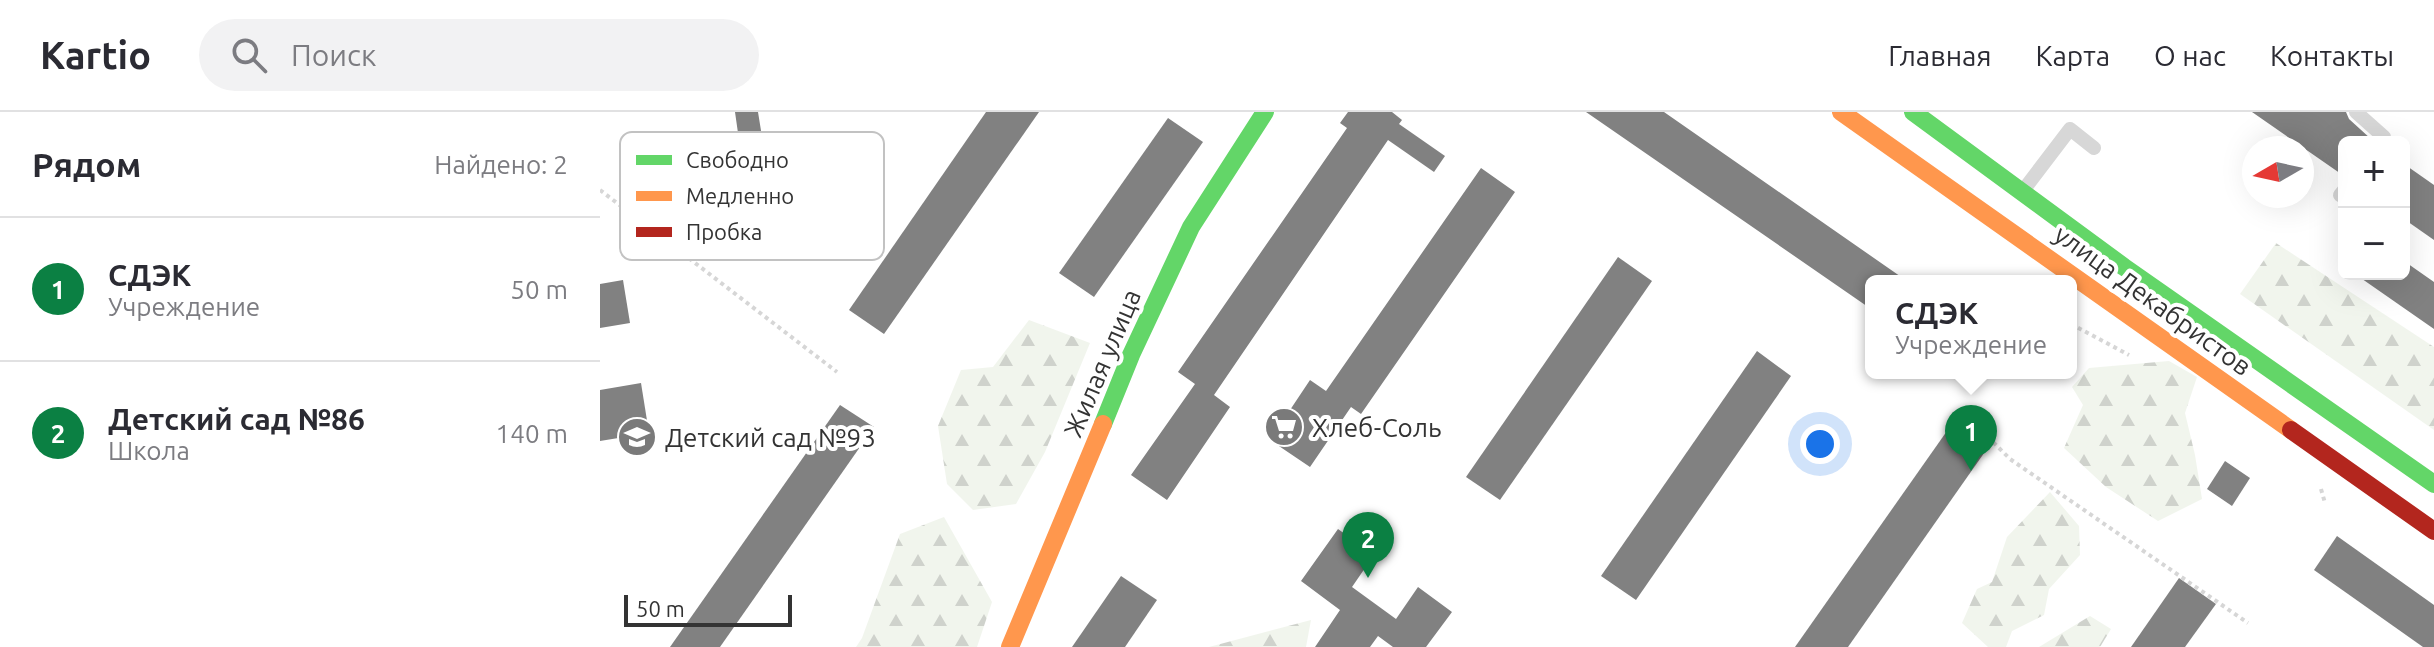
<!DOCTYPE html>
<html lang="ru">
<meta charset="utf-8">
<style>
:root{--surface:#fff;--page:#f2f2f3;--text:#2b2b33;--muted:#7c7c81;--line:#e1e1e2;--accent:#0b8043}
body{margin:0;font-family:Ubuntu,sans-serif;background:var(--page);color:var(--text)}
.controls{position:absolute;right:24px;top:24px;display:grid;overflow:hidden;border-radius:12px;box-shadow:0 8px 32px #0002}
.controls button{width:72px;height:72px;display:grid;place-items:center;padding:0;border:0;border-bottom:2px solid var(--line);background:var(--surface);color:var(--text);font:40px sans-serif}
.compass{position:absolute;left:1642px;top:24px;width:72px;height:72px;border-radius:50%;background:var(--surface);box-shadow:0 8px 32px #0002;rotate:261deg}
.scale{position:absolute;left:24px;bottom:20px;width:168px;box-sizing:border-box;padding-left:8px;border:4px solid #333;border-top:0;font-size:22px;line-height:28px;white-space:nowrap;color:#333;-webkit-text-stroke:6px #fff;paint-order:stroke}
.you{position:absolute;left:1220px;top:332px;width:28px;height:28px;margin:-20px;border:6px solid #fff;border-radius:50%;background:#1a73e8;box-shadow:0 0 0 12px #1a73e833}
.badge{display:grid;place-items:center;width:52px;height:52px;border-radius:50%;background:var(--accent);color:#fff;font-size:26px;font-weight:700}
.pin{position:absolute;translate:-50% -66px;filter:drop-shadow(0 2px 4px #0008)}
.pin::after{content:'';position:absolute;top:42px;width:28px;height:24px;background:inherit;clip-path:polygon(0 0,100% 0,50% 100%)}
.popup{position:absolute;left:1265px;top:163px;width:212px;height:104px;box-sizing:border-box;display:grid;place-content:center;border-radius:12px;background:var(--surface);filter:drop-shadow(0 2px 6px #0005);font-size:26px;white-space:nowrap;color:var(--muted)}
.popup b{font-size:30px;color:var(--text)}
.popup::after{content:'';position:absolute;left:50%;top:100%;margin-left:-16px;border:16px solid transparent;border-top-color:var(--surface)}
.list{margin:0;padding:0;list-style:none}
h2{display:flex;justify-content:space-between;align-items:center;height:104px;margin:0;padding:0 32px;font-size:34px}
h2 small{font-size:26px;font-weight:400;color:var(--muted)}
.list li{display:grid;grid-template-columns:52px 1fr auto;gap:24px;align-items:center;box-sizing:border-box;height:144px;padding:0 32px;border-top:2px solid var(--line)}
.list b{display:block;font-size:30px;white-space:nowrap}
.list p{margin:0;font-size:26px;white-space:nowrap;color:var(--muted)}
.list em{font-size:26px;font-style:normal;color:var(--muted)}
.icon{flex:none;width:44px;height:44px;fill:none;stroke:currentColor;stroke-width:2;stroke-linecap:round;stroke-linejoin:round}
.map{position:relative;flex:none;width:1834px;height:535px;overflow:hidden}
header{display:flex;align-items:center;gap:48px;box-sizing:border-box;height:112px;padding:0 40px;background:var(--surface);border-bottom:2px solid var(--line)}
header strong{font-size:38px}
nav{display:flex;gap:44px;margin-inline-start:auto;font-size:28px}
.search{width:560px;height:72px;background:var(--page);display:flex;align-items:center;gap:20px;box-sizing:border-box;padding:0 28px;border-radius:44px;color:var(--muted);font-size:30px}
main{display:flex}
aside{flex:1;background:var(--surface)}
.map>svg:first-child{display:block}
.forest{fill:url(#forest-firs)}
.building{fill:#818181}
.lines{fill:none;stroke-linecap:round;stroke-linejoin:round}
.path{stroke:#d6d6d6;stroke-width:4;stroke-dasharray:4 4;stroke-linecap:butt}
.lane{stroke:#d7d7d7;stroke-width:14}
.fast{stroke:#63d668;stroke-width:18}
.slow{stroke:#ff974d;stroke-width:18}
.jam{stroke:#b3261e;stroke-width:18}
.labels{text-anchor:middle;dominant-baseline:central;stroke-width:8;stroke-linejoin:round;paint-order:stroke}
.street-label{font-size:26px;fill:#333;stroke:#fff}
.poi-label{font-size:26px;fill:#333;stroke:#fff;text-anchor:start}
.key{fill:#fff;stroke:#c2c2c2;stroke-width:2}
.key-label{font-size:22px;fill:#333}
</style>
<header>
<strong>Kartio</strong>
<div class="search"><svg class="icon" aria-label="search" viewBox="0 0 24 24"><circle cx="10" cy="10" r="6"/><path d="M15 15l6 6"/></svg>Поиск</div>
<nav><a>Главная</a><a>Карта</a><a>О нас</a><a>Контакты</a></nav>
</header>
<main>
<aside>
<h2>Рядом<small>Найдено: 2</small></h2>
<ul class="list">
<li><span class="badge">1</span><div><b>СДЭК</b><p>Учреждение</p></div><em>50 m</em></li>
<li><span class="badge">2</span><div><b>Детский сад №86</b><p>Школа</p></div><em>140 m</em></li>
</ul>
</aside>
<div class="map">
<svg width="1834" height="535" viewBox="0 0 1834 535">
<defs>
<pattern id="forest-firs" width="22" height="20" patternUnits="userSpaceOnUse" patternTransform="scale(2)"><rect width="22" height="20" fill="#f1f5ed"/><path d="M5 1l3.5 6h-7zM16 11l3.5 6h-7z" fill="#cfd2cc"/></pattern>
</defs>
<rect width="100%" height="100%" fill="#fff"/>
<!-- forest -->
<g class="forest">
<path d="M1676,131L1834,235V318L1640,182Z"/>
<path d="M429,208L490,231L445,340L416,392L373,398L347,372L338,314L361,258L393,255Z"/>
<path d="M1569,249L1597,265L1585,301L1595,343L1602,387L1558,409L1506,375L1464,336L1483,293L1472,275L1489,256Z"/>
<path d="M1450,380L1479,414L1480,443L1449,477L1444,503L1412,519L1406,535H1388L1362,511L1377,477L1392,470L1407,425Z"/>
<path d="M344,405L392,490L377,535H256L262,526L300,422Z"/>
<path d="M1490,504L1511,517L1500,535H1439Z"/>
<path d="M711,508L706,535H609Z"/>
</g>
<!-- building -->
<g class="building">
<path d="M135,0H158L163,31L229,21L237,69L108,89L101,41L140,35Z"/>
<path d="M386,0H439L284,222L249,198Z"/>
<path d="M748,0H792L802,8L799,12L845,44L834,60L788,28L614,283L630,295L567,388L531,363L595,272L578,260L747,16L740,11Z"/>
<path d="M986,0H1064L1307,169H1271V197Z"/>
<path d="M1652,0H1746L1749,7L1771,27L1769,30H1744V64Z"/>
<path d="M568,6L603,30L494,185L459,161Z"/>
<path d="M1804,52L1834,73V128L1804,107Z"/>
<path d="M881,56L915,80L761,302L751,295L710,355L670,328L710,268L726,279Z"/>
<path d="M1018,145L1052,169L900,388L866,365Z"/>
<path d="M1804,149L1834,170V217L1755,162H1804Z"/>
<path d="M23,168L30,211L0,216V172Z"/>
<path d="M1157,239L1191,264L1036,488L1001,464Z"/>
<path d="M41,271L49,321L0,329V278Z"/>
<path d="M240,293L274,315L120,535H70Z"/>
<path d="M1354,309L1389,334L1248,535H1195Z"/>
<path d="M1625,349L1650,366L1632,394L1607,377Z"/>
<path d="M738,417L774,443L752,475L796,507L818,475L852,500L826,535H793L778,524L770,535H715L740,498L701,469Z"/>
<path d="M1737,424L1834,493V535H1823L1714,458Z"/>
<path d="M521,464L557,488L525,535H472Z"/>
<path d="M1579,466L1616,492L1585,535H1531Z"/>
</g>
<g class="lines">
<!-- path -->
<g class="path">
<path d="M0,78L237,260"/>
<path d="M1471,212L1529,243"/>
<path d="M1382,319L1410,347L1648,511"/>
<path d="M1721,377L1725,391"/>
</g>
<!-- lane -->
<g class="lane">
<path d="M1756,0L1784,25L1780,30"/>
<path d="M1422,80L1470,17L1494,36"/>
<path d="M1740,83L1744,78"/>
</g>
<!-- fast -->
<g class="fast">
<path d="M1313,0L1524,155L1834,372"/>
<path d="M503,312L531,243L591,115L665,0"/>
</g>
<!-- slow -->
<g class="slow">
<path d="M1241,0L1691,318"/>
<path d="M410,535L503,312"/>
</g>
<!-- jam -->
<path class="jam" d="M1691,318L1834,419"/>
</g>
<!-- icons -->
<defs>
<g id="supermarket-disc" transform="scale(2)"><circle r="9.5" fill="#7a7a7a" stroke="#fff"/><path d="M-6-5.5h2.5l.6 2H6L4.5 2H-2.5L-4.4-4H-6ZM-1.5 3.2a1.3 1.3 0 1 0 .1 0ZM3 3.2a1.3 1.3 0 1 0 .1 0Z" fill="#fff"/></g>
<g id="school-disc" transform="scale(2)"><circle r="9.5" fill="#7a7a7a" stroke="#fff"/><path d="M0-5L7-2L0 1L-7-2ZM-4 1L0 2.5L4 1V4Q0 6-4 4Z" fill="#fff"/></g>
</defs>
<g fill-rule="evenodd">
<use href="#supermarket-disc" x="684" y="315"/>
<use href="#school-disc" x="37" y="325"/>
</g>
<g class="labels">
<!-- street labels -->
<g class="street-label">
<text transform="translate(1553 188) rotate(36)">улица Декабристов</text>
<text transform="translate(502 251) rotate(-67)">Жилая улица</text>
</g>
<!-- poi labels -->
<g class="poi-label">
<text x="712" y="315">Хлеб-Соль</text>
<text x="65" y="325">Детский сад №93</text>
</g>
</g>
<!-- legend -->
<rect x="20" y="20" width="264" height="128" rx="12" class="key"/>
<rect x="36" y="43" width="36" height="10" fill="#63d668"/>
<rect x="36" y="79" width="36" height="10" fill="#ff974d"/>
<rect x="36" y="115" width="36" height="10" fill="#b3261e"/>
<g class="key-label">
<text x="86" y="56">Свободно</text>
<text x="86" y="92">Медленно</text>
<text x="86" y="128">Пробка</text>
</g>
</svg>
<div class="controls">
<button>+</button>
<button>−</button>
</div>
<svg class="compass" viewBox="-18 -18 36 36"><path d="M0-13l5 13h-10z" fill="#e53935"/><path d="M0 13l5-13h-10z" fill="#7c7c81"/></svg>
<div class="scale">50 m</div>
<div class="you"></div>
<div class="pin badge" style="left:1371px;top:359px">1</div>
<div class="popup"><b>СДЭК</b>Учреждение</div>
<div class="pin badge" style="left:768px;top:466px">2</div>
</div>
</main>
